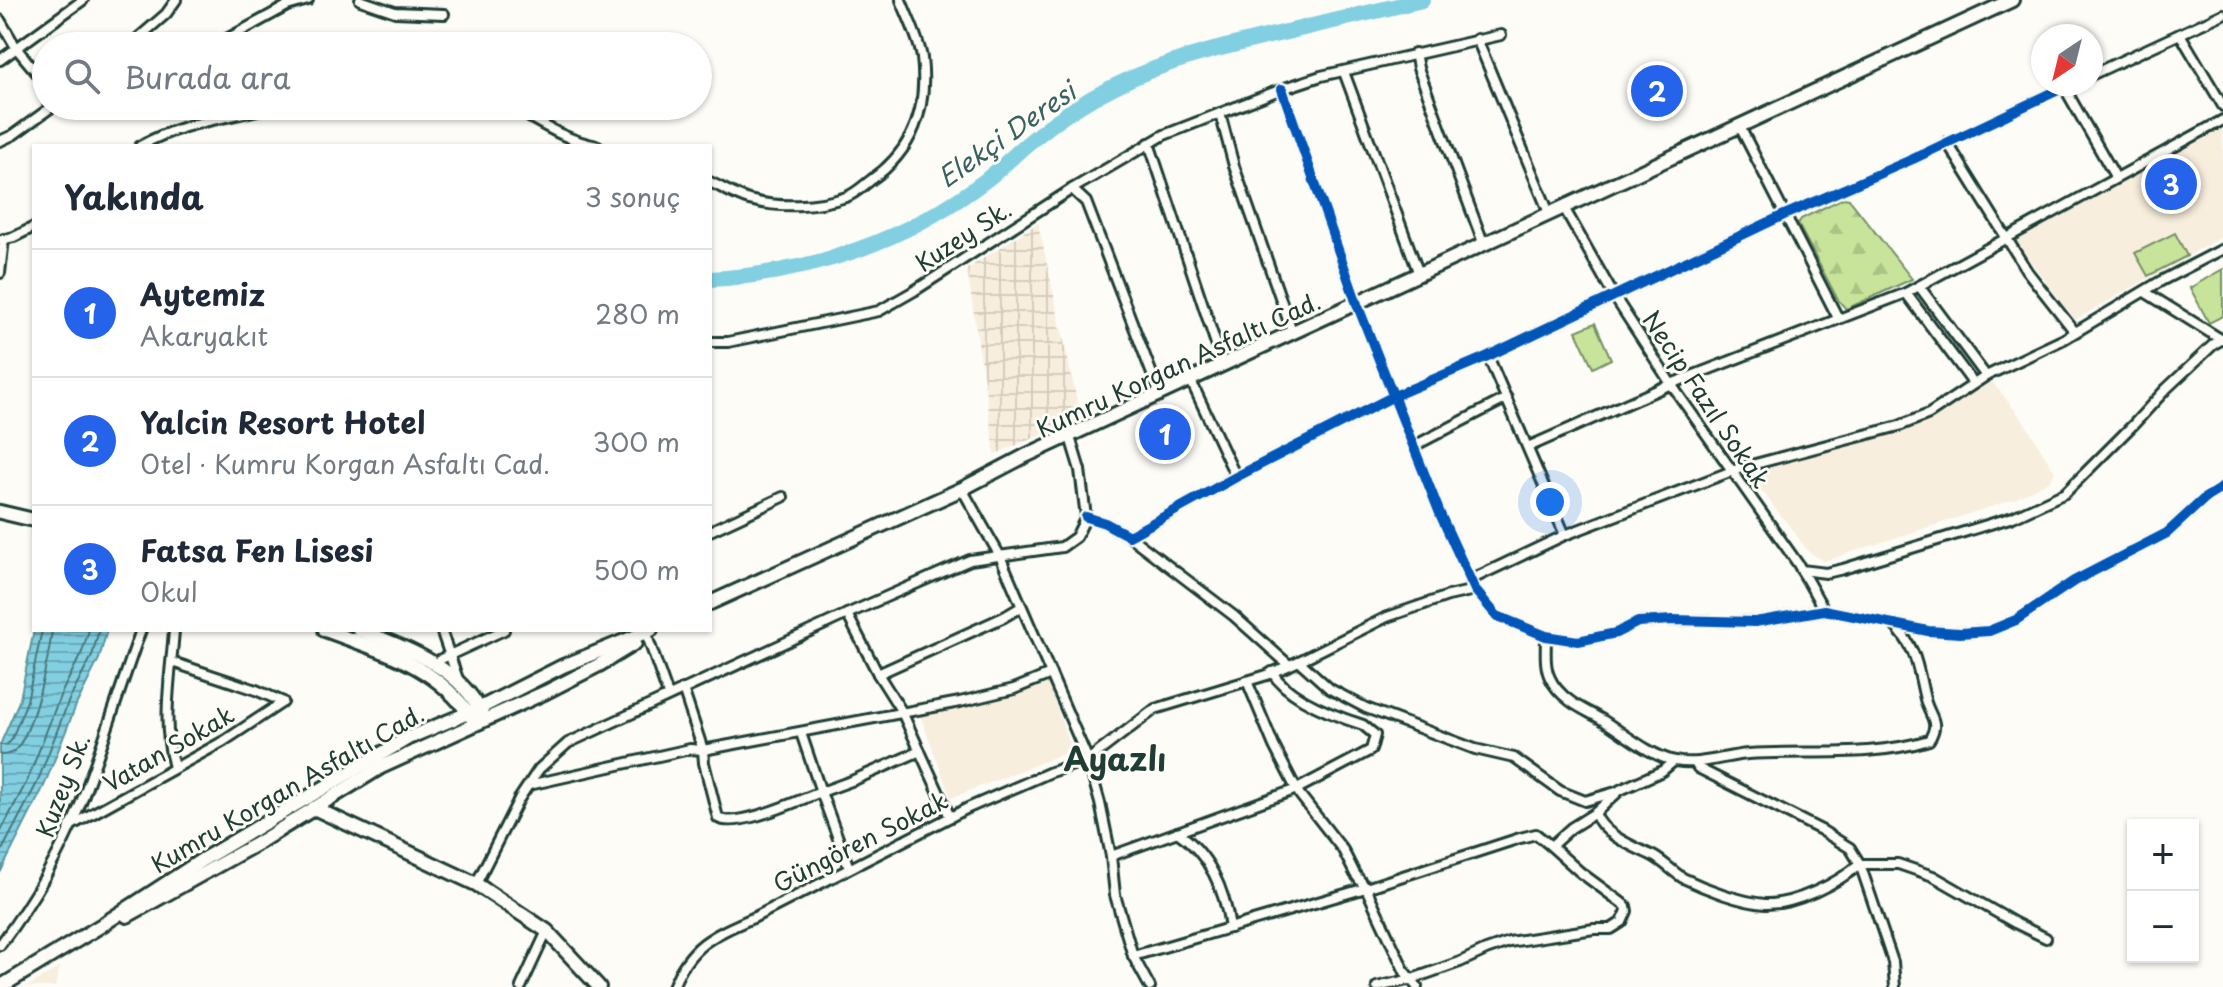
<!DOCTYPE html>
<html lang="tr">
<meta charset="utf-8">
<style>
:root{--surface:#fff;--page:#f2f2f3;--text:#1f2937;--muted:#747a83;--line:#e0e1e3;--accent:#2563eb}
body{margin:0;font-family:"Playpen Sans",sans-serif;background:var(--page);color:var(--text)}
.controls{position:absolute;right:24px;bottom:24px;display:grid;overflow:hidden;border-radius:0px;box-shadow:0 2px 6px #0004}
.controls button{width:72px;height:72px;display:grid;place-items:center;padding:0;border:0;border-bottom:2px solid var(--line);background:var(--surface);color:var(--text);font:40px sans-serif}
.compass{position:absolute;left:2031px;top:24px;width:72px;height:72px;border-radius:50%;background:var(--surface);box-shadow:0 2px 6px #0004;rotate:215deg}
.you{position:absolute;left:1550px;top:502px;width:28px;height:28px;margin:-20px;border:6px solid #fff;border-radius:50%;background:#1a73e8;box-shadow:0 0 0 12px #1a73e833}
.badge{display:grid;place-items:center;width:52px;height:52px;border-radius:50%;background:var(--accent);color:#fff;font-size:26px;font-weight:700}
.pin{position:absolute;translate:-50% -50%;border:4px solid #fff;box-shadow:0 2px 8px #0006}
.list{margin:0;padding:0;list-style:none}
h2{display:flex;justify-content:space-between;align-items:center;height:104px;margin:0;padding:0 32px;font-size:34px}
h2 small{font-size:26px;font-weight:400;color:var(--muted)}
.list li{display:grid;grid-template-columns:52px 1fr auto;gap:24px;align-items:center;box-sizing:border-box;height:128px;padding:0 32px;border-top:2px solid var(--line)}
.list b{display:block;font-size:30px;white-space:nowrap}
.list p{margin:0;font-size:26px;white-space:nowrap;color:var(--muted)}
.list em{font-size:26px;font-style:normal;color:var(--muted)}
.icon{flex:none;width:44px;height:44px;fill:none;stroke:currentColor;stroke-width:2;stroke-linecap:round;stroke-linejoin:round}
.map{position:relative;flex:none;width:2223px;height:987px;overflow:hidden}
.search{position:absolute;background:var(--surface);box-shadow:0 2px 6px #0004;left:32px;top:32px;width:680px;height:88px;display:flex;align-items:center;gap:20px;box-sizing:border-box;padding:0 28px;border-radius:44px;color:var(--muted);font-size:30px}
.panel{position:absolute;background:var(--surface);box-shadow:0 2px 6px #0004;left:32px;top:144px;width:680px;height:488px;border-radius:0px}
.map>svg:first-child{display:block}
.built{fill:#f8eedd}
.industrial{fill:url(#industrial-grid)}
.grass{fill:#c8e39a;stroke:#749067;stroke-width:2}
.forest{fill:url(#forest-firs);stroke:#749067;stroke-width:2}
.water{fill:url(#water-rules);stroke:#5a959c;stroke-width:2}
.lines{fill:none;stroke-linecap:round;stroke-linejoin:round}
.shore{stroke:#477779;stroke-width:2}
.river{stroke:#82cfe1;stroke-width:16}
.street-casing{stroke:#1f3d34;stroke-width:14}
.secondary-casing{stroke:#1f3d34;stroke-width:18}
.street{stroke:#fdfcf7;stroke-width:8}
.secondary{stroke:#fdfcf7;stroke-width:12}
.cycleway-casing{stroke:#fdfcf7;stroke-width:15}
.cycleway{stroke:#0057b8;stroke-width:10}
.labels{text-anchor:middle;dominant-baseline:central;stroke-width:6;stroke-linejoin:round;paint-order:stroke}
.street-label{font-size:24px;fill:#1f3d34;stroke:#fdfcf7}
.water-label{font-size:26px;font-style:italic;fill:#38625f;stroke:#fdfcf7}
.district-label{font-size:32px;font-weight:bold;fill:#1f3d34;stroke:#fdfcf7}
</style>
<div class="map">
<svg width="2223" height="987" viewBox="0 0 2223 987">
<defs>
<pattern id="industrial-grid" width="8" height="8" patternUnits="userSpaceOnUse" patternTransform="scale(2)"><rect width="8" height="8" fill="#f8eedd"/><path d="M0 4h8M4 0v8" fill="none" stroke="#d4cdbe"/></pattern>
<pattern id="forest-firs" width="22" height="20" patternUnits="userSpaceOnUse" patternTransform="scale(2)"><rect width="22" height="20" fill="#c8e39a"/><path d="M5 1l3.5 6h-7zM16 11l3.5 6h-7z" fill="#abc485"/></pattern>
<pattern id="water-rules" width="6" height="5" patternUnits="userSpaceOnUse" patternTransform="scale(2)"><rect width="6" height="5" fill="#82cfe1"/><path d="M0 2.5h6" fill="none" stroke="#6aa9b7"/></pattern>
</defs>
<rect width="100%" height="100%" fill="#fdfcf7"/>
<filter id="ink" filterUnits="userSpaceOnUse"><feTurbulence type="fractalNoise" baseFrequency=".0125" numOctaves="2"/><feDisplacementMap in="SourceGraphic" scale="16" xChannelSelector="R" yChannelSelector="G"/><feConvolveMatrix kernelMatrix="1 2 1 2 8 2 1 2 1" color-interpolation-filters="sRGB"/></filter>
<g filter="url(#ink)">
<!-- built -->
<g class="built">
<path d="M2217,129L2223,131V236L2075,320L2015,241Z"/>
<path d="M1986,376L1994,384L2025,423L2055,472L2049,481L2015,499L1824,561L1809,552L1752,478L1760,467L1930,421Z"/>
<path d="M1048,684L1072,750L951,798L920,715Z"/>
<path d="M60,967L55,987H27Z"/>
</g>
<!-- industrial -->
<path class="industrial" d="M1038,223L1081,419L995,454L967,269Z"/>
<!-- grass -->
<g class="grass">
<path d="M2175,233L2187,256L2148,276L2135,253Z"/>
<path d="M2223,269V316L2209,323L2190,288Z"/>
<path d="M1595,323L1611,359L1593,368L1576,331Z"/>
</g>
<!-- forest -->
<path class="forest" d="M1843,198L1849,199L1912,279L1846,309L1838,300L1798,224L1801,219Z"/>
<!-- water -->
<path class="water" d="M34,630H107L99,659L77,703L44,786L0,873V745L20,699Z"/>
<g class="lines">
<!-- shore -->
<g class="shore">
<path d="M0,745H6L11,741L27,701L42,630"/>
<path d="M0,755C7,755 13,754 17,748C34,728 49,657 52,630"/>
<path d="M0,833L28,779L60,696L82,652L89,630"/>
<path d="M0,854L37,783L69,700L92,656L99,630"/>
</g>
<!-- river -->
<path class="river" d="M710,279C810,274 906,241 986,180C1000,169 1013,156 1027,144C1053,122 1082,102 1113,87C1164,61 1219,48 1274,35C1324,23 1373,12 1422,0"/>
<!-- street casing -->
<g class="street-casing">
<g id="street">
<path d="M360,0L395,12L444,14"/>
<path d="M0,20L17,49L46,84"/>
<path d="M2180,34L2223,106"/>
<path d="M1477,39L1549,213"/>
<path d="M129,46L166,14L176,0"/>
<path d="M197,46L225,40L287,6L308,0"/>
<path d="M1415,53L1418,68L1484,245"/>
<path d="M0,60L83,0"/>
<path d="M1344,72L1419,274"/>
<path d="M2091,75L2223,14"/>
<path d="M2064,87L2116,178"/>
<path d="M1282,89L1357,304L1441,516L1475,590L1497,616L1546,636L1578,641L1616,633L1638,622L1673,620L1755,622L1824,610L1928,631L1960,633L1989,631L2016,620L2074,581L2167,533L2205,498L2223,487"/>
<path d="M509,106C539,121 564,141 598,146"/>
<path d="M1220,113L1234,166L1293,334"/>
<path d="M1739,125L1838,318"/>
<path d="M0,141L13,135L53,106"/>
<path d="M1947,142L2027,271L2075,332"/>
<path d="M1149,143L1223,365"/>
<path d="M140,146C186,120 225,120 272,106"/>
<path d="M710,182C723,188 736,196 749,200C778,208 817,207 846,197C855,194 863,186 871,180C913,151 928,108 922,58C919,39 908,18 901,0"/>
<path d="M1072,189L1086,202L1160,395"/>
<path d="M1563,206L1614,296L1673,387L1798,564L1824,610"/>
<path d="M0,240L14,237L34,227"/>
<path d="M0,273L4,239"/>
<path d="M1919,286L1986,376"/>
<path d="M2145,292L2222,340"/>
<path d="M1906,293L1973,383"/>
<path d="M710,342H728L879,311L914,291L1072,189L1164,135L1282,89L1321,76L1501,35"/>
<path d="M1488,356L1565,535"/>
<path d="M1191,381L1236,477"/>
<path d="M1414,446L1507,398"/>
<path d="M1528,447L1671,384L1906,293L2223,120"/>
<path d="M962,489L1000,556L1088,760L1100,803L1111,856L1115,895L1133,956L1150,987"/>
<path d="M1086,517L1105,523L1129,536L1236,477L1394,396L1488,356L1784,215L1913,159L2071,84"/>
<path d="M710,531L783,497"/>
<path d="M1129,536L1234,616L1289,665"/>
<path d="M1801,570L1826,573L1843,569L2013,517L2065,493L2134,424L2166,389L2214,344L2223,339"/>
<path d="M1470,580L1565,535L1740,468L1899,426L1929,414L1986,376L2064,339L2161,281L2223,249"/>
<path d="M847,614L878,674L902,712L950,817"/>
<path d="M174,630C171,675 161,724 174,767"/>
<path d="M441,630L459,682"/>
<path d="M646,633L668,695"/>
<path d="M1546,636C1546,650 1544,666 1550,678C1554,687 1562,695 1570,701C1579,708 1591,713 1601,719C1622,732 1652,757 1675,761C1699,766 1724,756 1748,754C1808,750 1871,758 1929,740C1941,721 1929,717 1925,699C1917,667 1918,649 1893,624"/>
<path d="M1299,661L1330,689L1366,708L1475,749L1514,758L1560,791L1585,801L1616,792"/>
<path d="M172,662L256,690L283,702"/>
<path d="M434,666L441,659L504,630"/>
<path d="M878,674L1004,617L1021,607"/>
<path d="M1247,681L1274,746L1293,783L1300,795L1343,850L1355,874L1366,888L1405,972L1417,987"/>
<path d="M683,689L703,750L704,763L718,818C738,829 799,800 821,792L801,733"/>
<path d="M1695,763L1698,768L1821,830L1850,848L1860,864L1893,962L1895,987"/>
<path d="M529,785L690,749L703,750L960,702L1014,689L1051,674"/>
<path d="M1595,813C1602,835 1635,847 1653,856C1664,862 1673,872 1683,878C1706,889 1740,902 1765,904C1795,905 1838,883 1860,864H1898L1933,876L2015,923L2046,938"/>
<path d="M70,826L224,741L283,702"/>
<path d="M1177,832C1209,853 1225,890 1230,928"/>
<path d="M1111,856L1297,789L1371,750L1375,735L1363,725C1335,716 1288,699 1272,672"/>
<path d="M849,868L821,792L854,780L920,751"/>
<path d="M476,884L519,799L539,769L568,743L847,614L970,560L1062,547L1076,537L1086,517L1080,470L1070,437"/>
<path d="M0,945C32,902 60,855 80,805C102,748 120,688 141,630"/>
<path d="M1133,956L1366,888L1520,838L1536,834L1551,846L1571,828L1595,813L1620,790L1662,771L1674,761"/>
<path d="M521,987L547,931"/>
<path d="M673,987C690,944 714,935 755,917L968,808L1051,772L1088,760L1155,709L1267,675L1299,661L1387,617L1448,596L1475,590"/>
<path d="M1377,987L1412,979L1460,962L1486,950L1509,942L1594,929H1611L1622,922L1627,911L1626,906L1580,872L1551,846"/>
</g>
</g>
<!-- secondary casing -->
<g class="secondary-casing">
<g id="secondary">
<path d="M0,512L34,520"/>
<path d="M710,603L962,489L1025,456L2012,0"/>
<path d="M325,630C383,652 435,664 472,718"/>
<path d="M359,630C405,648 459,666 482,714"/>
<path d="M314,808L476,884L547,931L599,987"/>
<path d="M127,916L258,843L381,767L546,692L599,665L635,643"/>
<path d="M0,987L102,925L202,860L408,738L480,708L563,666L651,630"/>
</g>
</g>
<!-- street -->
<use href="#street" class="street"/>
<!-- secondary -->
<use href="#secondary" class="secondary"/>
<!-- cycleway casing -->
<g class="cycleway-casing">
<g id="cycleway">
<path d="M1282,89L1357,304L1441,516L1475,590L1497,616L1546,636L1578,641L1616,633L1638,622L1673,620L1755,622L1824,610L1928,631L1960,633L1989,631L2016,620L2074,581L2167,533L2205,498L2223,487"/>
<path d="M1086,517L1105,523L1129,536L1236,477L1394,396L1488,356L1784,215L1913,159L2071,84"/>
</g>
</g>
<!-- cycleway -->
<use href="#cycleway" class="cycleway"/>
</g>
</g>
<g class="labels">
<!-- street labels -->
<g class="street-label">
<text transform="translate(963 235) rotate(-33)">Kuzey Sk.</text>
<text transform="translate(1178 364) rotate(-25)">Kumru Korgan Asfaltı Cad.</text>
<text transform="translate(1707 399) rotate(56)">Necip Fazıl Sokak</text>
<text transform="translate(168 748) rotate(-30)">Vatan Sokak</text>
<text transform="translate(62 785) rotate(-69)">Kuzey Sk.</text>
<text transform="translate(287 788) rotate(-30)">Kumru Korgan Asfaltı Cad.</text>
<text transform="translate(860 841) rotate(-27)">Güngören Sokak</text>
</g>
<!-- water labels -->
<g class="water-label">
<text transform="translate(1006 134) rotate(-35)">Elekçi Deresi</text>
</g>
<!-- district labels -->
<g class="district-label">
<text x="1115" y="758">Ayazlı</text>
</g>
</g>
</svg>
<div class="controls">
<button>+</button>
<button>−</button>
</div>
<svg class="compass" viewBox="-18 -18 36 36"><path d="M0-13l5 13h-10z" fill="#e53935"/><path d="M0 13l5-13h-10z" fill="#747a83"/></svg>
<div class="you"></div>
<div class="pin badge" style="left:1165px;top:434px">1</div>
<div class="pin badge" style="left:1657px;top:91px">2</div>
<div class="pin badge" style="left:2171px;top:184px">3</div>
<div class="search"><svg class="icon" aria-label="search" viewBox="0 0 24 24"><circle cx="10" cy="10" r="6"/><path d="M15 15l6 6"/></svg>Burada ara</div>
<section class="panel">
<h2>Yakında<small>3 sonuç</small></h2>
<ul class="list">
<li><span class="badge">1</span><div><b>Aytemiz</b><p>Akaryakıt</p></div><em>280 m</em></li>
<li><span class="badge">2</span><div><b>Yalcin Resort Hotel</b><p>Otel · Kumru Korgan Asfaltı Cad.</p></div><em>300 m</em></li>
<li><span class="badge">3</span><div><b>Fatsa Fen Lisesi</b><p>Okul</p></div><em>500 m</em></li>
</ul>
</section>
</div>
